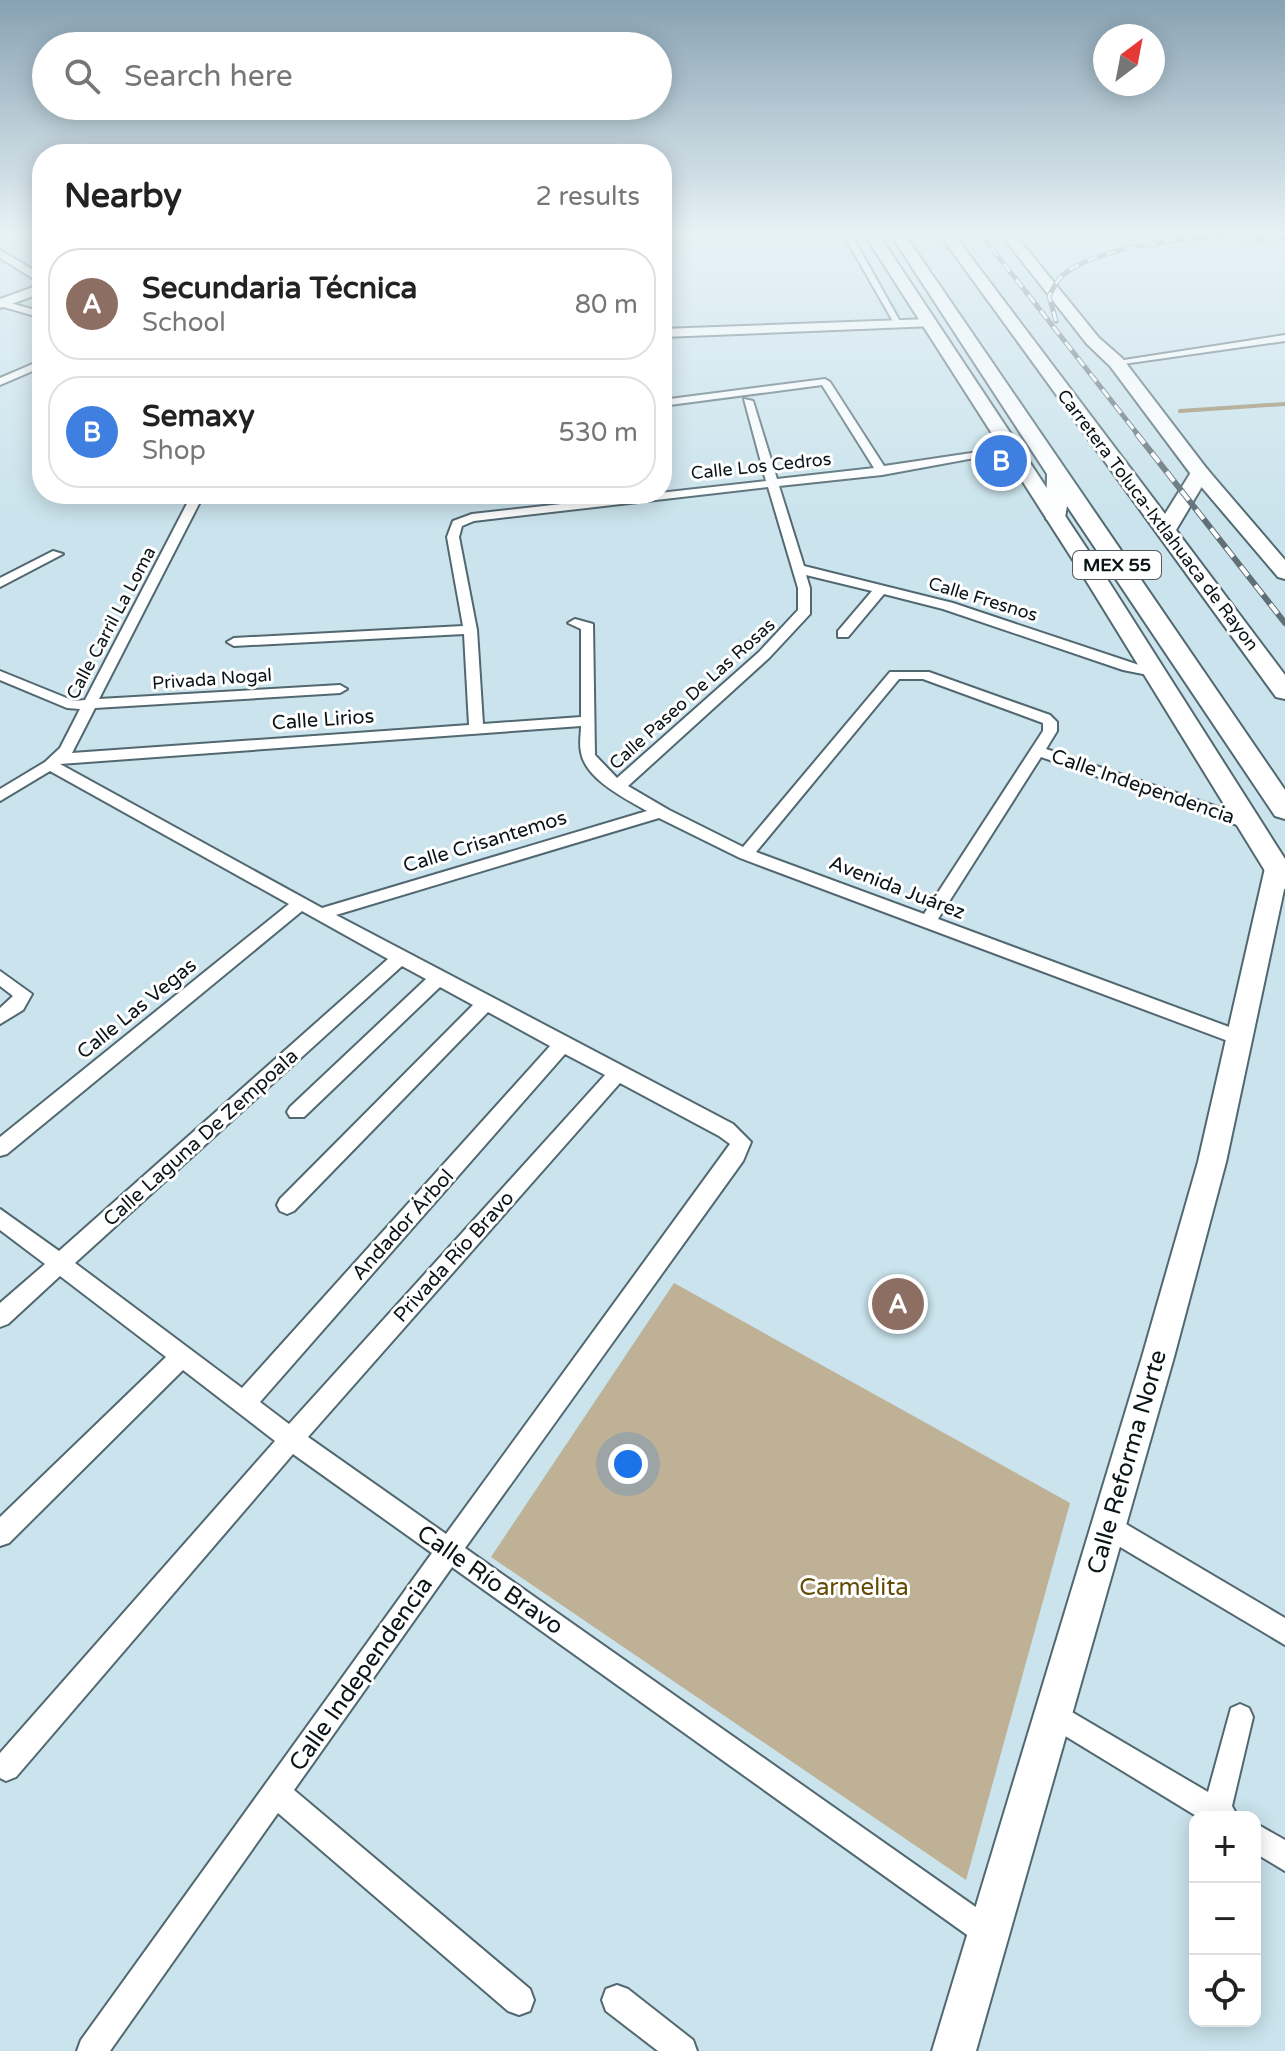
<!DOCTYPE html>
<meta charset="utf-8">
<style>
:root{--surface:#fff;--page:#f2f2f2;--text:#222;--muted:#767676;--line:#e0e0e0;--accent:#1a73e8}
body{margin:0;font-family:"Varela Round",sans-serif;background:var(--page);color:var(--text)}
.controls{position:absolute;right:24px;bottom:24px;display:grid;overflow:hidden;border-radius:16px;box-shadow:0 4px 20px #0003}
.controls button{width:72px;height:72px;display:grid;place-items:center;padding:0;border:0;border-bottom:2px solid var(--line);background:var(--surface);color:var(--text);font:40px sans-serif}
.compass{position:absolute;left:1093px;top:24px;width:72px;height:72px;border-radius:50%;background:var(--surface);box-shadow:0 4px 20px #0003;rotate:32deg}
.you{position:absolute;left:628px;top:1464px;width:28px;height:28px;margin:-20px;border:6px solid #fff;border-radius:50%;background:#1a73e8;box-shadow:0 0 0 12px #1a73e833}
.badge{display:grid;place-items:center;width:52px;height:52px;border-radius:50%;background:var(--accent);color:#fff;font-size:26px;font-weight:700}
.pin{position:absolute;translate:-50% -50%;border:4px solid #fff;box-shadow:0 2px 8px #0006}
.list{margin:0;padding:0;list-style:none}
h2{display:flex;justify-content:space-between;align-items:center;height:104px;margin:0;padding:0 32px;font-size:34px}
h2 small{font-size:26px;font-weight:400;color:var(--muted)}
.list li{display:grid;grid-template-columns:52px 1fr auto;gap:24px;align-items:center;box-sizing:border-box;height:112px;margin:0 16px 16px;padding:0 16px;border:2px solid var(--line);border-radius:32px}
.list b{display:block;font-size:30px;white-space:nowrap}
.list p{margin:0;font-size:26px;white-space:nowrap;color:var(--muted)}
.list em{font-size:26px;font-style:normal;color:var(--muted)}
.icon{flex:none;width:44px;height:44px;fill:none;stroke:currentColor;stroke-width:2;stroke-linecap:round;stroke-linejoin:round}
.map{position:relative;flex:none;width:1285px;height:2051px;overflow:hidden}
.search{position:absolute;background:var(--surface);box-shadow:0 4px 20px #0003;left:32px;top:32px;width:640px;height:88px;display:flex;align-items:center;gap:20px;box-sizing:border-box;padding:0 28px;border-radius:44px;color:var(--muted);font-size:30px}
.panel{position:absolute;background:var(--surface);box-shadow:0 4px 20px #0003;left:32px;top:144px;width:640px;height:360px;border-radius:32px}
.map>svg:first-child{display:block}
.green{fill:#beb196}
.lines{fill:none;stroke-linecap:round;stroke-linejoin:round}
.stream{stroke:#998864;stroke-width:4}
.minor-casing{stroke:#526870;stroke-width:4}
.tertiary-casing{stroke:#526870;stroke-width:4}
.secondary-casing{stroke:#526870;stroke-width:4}
.primary-casing{stroke:#526870;stroke-width:4}
.trunk-casing{stroke:#526870;stroke-width:4}
.minor{fill:#fff;fill-rule:evenodd}
.tertiary{fill:#fff;fill-rule:evenodd}
.secondary{fill:#fff;fill-rule:evenodd}
.primary{fill:#fff;fill-rule:evenodd}
.trunk{fill:#fff;fill-rule:evenodd}
.rail-far1-casing{stroke:#607076;stroke-width:5}
.rail-casing{stroke:#607076;stroke-width:6}
.rail-far1{stroke:#fff;stroke-width:3;stroke-dasharray:10;stroke-linecap:butt}
.rail{stroke:#fff;stroke-width:4;stroke-dasharray:12;stroke-linecap:butt}
.labels{text-anchor:middle;dominant-baseline:central;stroke-width:6;stroke-linejoin:round;paint-order:stroke}
.far-street-label{font-size:18px;fill:#0b1417;stroke:#fff}
.shield{fill:#fff;stroke:#545a5d;stroke-width:2}
.shield-label{font-size:18px;font-weight:bold;fill:#0b1417}
.street-label{font-size:20px;fill:#0b1417;stroke:#fff}
.near-street-label{font-size:24px;fill:#0b1417;stroke:#fff}
.near-park-label{font-size:24px;fill:#644a05;stroke:#fff}
</style>
<div class="map">
<svg width="1285" height="2051" viewBox="0 0 1285 2051">
<rect width="100%" height="100%" fill="#cae3ec"/>
<!-- green -->
<path class="green" d="M674,1283L1070,1503L966,1880L491,1557Z"/>
<g class="lines">
<!-- stream -->
<path class="stream" d="M1180,411L1285,404"/>
<!-- minor casing -->
<g class="minor-casing">
<g id="minor">
<path d="M842,232H850L902,325L894,323Z"/>
<path d="M0,300L42,312V318L0,306Z"/>
<path d="M1285,335V341L1116,365L1111,362Z"/>
<path d="M42,360V367L0,385V378Z"/>
<path d="M825,379L830,382L884,466L1012,447L1018,450L882,475L779,486L804,566L953,603L1160,672L1153,676L1123,670L943,609L884,594L848,637H838V631L872,591L806,575L810,588V614L769,658L628,786L669,810L743,847L890,672H929L1050,715L1057,722V731L1046,749L1253,819L1256,823L1253,827H1243L1041,757L938,919L1248,1034L1251,1039L1248,1044H1236L740,858L659,818L336,915L733,1124L751,1142L743,1161L465,1548L997,1922L1002,1932L997,1942L987,1947L977,1942L452,1567L294,1790L530,1989L534,2000L530,2011L519,2015L508,2011L278,1813L110,2051H77L81,2040L432,1553L293,1454L16,1777L6,1781L0,1778V1753L275,1441L183,1370L9,1543L0,1546V1517L166,1357L60,1276L8,1324L0,1327V1303L45,1264L0,1230V1209L59,1251L388,959L302,911L7,1154L0,1156V1137L289,904L50,771L0,801V789L45,762L60,748L80,709L67,708L0,680V671L74,701L85,700L192,494H204L99,699L340,685L347,689L340,693L95,708L72,753L469,725L464,634L234,646L227,642L234,638L463,626L447,537L453,521L472,514L766,481L744,399L753,401L777,479L874,468L822,385L662,406V400ZM768,487L798,588V610L759,652L617,778L595,755L593,624L575,619L568,623L581,629V717L483,724L477,630L459,537L462,526L474,521ZM899,679H923L1043,723V731L924,914L756,852ZM581,726C581,734 579,744 581,752C585,779 626,799 647,811L322,908L60,764ZM402,966L426,979L290,1107L287,1112L290,1117H304L440,987L473,1005L280,1199L277,1205L280,1211L287,1214L294,1211L488,1012L550,1046L242,1388L75,1263ZM565,1054L605,1075L289,1424L260,1402ZM620,1083L719,1136L730,1144L446,1534L308,1437Z"/>
<path d="M53,551L63,554L0,587V578Z"/>
<path d="M0,971L32,994L23,1010L0,1024V1008L13,996L0,986Z"/>
<path d="M1109,1514L1285,1618V1645L1100,1535L1097,1526L1100,1517Z"/>
<path d="M1053,1701L1208,1792L1231,1708L1240,1704L1249,1708L1253,1717L1232,1806L1238,1817H1198L1044,1723L1040,1714L1044,1705Z"/>
<path d="M1255,1823L1285,1840V1871L1255,1853Z"/>
<path d="M617,1985L628,1989L693,2040L697,2051H658L606,2011L602,2000L606,1989Z"/>
</g>
</g>
<!-- tertiary casing -->
<g class="tertiary-casing">
<g id="tertiary">
<path d="M0,250L42,275V284L0,258Z"/>
<path d="M930,319L934,320V326L662,337V329Z"/>
</g>
</g>
<!-- secondary casing -->
<g class="secondary-casing">
<g id="secondary">
<path d="M42,284V293L0,308V299Z"/>
<path d="M1277,860L1285,862V885L1226,1162L1174,1357L976,2051H932L1142,1357L1198,1162L1265,868L1269,862Z"/>
</g>
</g>
<!-- primary casing -->
<g class="primary-casing">
<g id="primary">
<path d="M863,232H877L1109,582L1285,859V889L1275,887L1087,582Z"/>
<path d="M999,232H1013L1099,338L1122,358L1207,469L1285,560V579L1278,577L1193,477L1110,366L1087,344Z"/>
</g>
</g>
<!-- trunk casing -->
<g class="trunk-casing">
<g id="trunk">
<path d="M889,232H903L1285,790V819L1275,816L1067,506L1064,523L1057,525L1046,519L1047,474Z"/>
<path d="M938,232H952L1165,514L1193,469H1207L1210,473L1176,530L1285,675V699L1276,697Z"/>
</g>
</g>
<!-- minor -->
<use href="#minor" class="minor"/>
<!-- tertiary -->
<use href="#tertiary" class="tertiary"/>
<!-- secondary -->
<use href="#secondary" class="secondary"/>
<!-- primary -->
<use href="#primary" class="primary"/>
<!-- trunk -->
<use href="#trunk" class="trunk"/>
<!-- rail-far1 casing -->
<g class="rail-far1-casing">
<g id="rail-far1">
<path d="M979,232L1139,436"/>
<path d="M1248,240L1285,238"/>
<path d="M1056,321L1049,296C1053,289 1057,280 1063,275C1102,242 1209,237 1260,232"/>
</g>
</g>
<!-- rail casing -->
<g class="rail-casing">
<path id="rail" d="M1137,434L1285,623"/>
</g>
<!-- rail-far1 -->
<use href="#rail-far1" class="rail-far1"/>
<!-- rail -->
<use href="#rail" class="rail"/>
</g>
<!-- sky -->
<linearGradient id="sky" x2="0" y2="1"><stop stop-color="#88a2b3"/><stop offset="0.45" stop-color="#e7f2f6"/><stop offset="1" stop-color="#e7f2f6" stop-opacity="0"/></linearGradient>
<rect width="1285" height="519" fill="url(#sky)"/>
<g class="labels">
<!-- far-street labels -->
<g class="far-street-label">
<text transform="translate(761 466) rotate(-6)">Calle Los Cedros</text>
<text transform="translate(1158 520) rotate(53)">Carretera Toluca-Ixtlahuaca de Rayon</text>
<text transform="translate(983 599) rotate(17)">Calle Fresnos</text>
<text transform="translate(111 623) rotate(-62)">Calle Carril La Loma</text>
<text transform="translate(212 679) rotate(-4)">Privada Nogal</text>
<text transform="translate(692 694) rotate(-42)">Calle Paseo De Las Rosas</text>
</g>
<!-- shield labels -->
<rect class="shield" x="1073" y="551" width="88" height="28" rx="6"/>
<g class="shield-label">
<text x="1117" y="565">MEX 55</text>
</g>
<!-- street labels -->
<g class="street-label">
<text transform="translate(323 720) rotate(-4)">Calle Lirios</text>
<text transform="translate(1143 787) rotate(19)">Calle Independencia</text>
<text transform="translate(485 842) rotate(-17)">Calle Crisantemos</text>
<text transform="translate(897 888) rotate(21)">Avenida Juárez</text>
<text transform="translate(137 1009) rotate(-39)">Calle Las Vegas</text>
<text transform="translate(201 1138) rotate(-42)">Calle Laguna De Zempoala</text>
<text transform="translate(403 1225) rotate(-48)">Andador Árbol</text>
<text transform="translate(454 1257) rotate(-48)">Privada Río Bravo</text>
</g>
<!-- near-street labels -->
<g class="near-street-label">
<text transform="translate(1127 1462) rotate(-74)">Calle Reforma Norte</text>
<text transform="translate(490 1580) rotate(35)">Calle Río Bravo</text>
<text transform="translate(361 1674) rotate(-55)">Calle Independencia</text>
</g>
<!-- near-park labels -->
<g class="near-park-label">
<text x="854" y="1587">Carmelita</text>
</g>
</g>
</svg>
<div class="controls">
<button>+</button>
<button>−</button>
<button><svg class="icon" aria-label="locate" viewBox="0 0 24 24"><circle cx="12" cy="12" r="6"/><path d="M12 2v4M12 18v4M2 12h4M18 12h4"/></svg></button>
</div>
<svg class="compass" viewBox="-18 -18 36 36"><path d="M0-13l5 13h-10z" fill="#e53935"/><path d="M0 13l5-13h-10z" fill="#767676"/></svg>
<div class="you"></div>
<div class="pin badge" style="left:898px;top:1304px;background:#8d6e63">A</div>
<div class="pin badge" style="left:1001px;top:461px;background:#3f7fe0">B</div>
<div class="search"><svg class="icon" aria-label="search" viewBox="0 0 24 24"><circle cx="10" cy="10" r="6"/><path d="M15 15l6 6"/></svg>Search here</div>
<section class="panel">
<h2>Nearby<small>2 results</small></h2>
<ul class="list">
<li><span class="badge" style="background:#8d6e63">A</span><div><b>Secundaria Técnica</b><p>School</p></div><em>80 m</em></li>
<li><span class="badge" style="background:#3f7fe0">B</span><div><b>Semaxy</b><p>Shop</p></div><em>530 m</em></li>
</ul>
</section>
</div>
